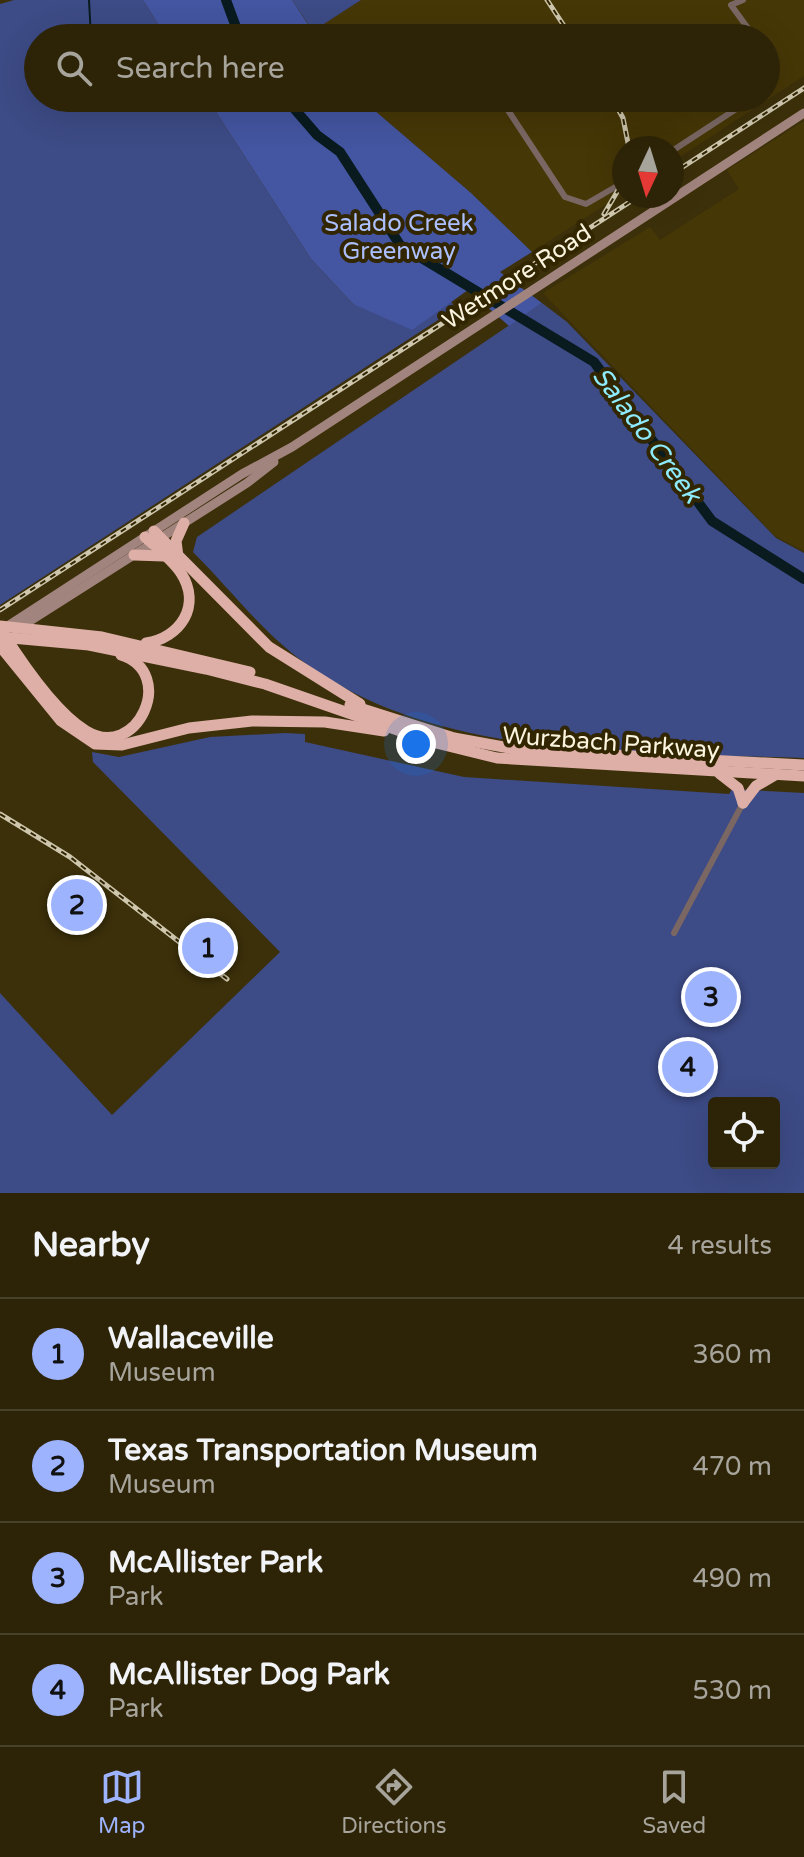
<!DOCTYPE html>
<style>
:root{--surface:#2d2408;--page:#393016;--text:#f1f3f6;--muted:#a7a49c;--line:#484129;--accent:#9eb3fd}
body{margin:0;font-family:"Varela Round",sans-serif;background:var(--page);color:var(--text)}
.controls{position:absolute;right:24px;bottom:24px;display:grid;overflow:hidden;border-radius:8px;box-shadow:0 8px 32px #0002}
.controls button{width:72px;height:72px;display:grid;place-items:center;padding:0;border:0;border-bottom:2px solid var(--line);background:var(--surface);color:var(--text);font:40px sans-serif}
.compass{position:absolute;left:612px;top:136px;width:72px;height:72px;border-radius:50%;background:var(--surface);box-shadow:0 8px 32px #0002;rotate:184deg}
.you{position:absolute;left:416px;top:744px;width:28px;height:28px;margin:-20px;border:6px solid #fff;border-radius:50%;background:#1a73e8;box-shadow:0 0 0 12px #1a73e833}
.badge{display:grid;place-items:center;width:52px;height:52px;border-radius:50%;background:var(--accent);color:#111;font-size:26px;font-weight:700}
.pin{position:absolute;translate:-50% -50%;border:4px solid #fff;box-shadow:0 2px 8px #0006}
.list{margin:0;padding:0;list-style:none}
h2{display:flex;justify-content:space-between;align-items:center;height:104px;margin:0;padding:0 32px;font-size:34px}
h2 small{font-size:26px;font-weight:400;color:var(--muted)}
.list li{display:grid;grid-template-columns:52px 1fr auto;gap:24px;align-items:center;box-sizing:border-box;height:112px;padding:0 32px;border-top:2px solid var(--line)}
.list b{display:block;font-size:30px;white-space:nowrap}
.list p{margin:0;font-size:26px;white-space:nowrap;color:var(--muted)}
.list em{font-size:26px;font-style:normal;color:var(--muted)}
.icon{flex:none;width:44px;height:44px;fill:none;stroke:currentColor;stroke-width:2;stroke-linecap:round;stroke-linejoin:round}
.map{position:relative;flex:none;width:804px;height:1193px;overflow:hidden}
.search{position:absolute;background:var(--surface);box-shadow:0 8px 32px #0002;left:24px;right:24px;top:24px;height:88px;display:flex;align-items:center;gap:20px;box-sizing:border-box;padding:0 28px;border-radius:44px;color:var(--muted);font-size:30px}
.sheet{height:552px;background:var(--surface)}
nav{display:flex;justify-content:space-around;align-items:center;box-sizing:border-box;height:112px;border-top:2px solid var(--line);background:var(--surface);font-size:22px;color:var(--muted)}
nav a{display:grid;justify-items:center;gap:4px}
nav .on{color:var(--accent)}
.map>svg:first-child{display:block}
.built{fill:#463706}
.green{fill:#3d4b86;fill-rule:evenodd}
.forest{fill:#4455a1}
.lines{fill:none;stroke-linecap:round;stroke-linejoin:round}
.stream{stroke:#091b1f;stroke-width:2}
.river{stroke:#091b1f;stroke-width:10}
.street{stroke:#7a6763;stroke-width:6}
.secondary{stroke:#a2847e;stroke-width:9}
.highway{stroke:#ddafa6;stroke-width:11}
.rail-casing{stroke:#cec6ad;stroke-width:5}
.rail{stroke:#322600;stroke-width:2;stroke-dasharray:6;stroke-linecap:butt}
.labels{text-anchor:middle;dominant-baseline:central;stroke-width:8;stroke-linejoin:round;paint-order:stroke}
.park-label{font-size:24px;fill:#acbffe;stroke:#322600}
.street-label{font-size:24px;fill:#fbf4df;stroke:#322600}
.water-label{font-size:26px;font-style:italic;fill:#8eebfe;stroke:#322600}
</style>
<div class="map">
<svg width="804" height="1193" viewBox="0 0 804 1193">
<rect width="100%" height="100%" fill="#3c300a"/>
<!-- built -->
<g class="built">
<path d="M361,0H804V76L672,162V148H624V193L532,252L471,193L360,98H766V38H317L313,31Z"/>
<path d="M804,121V551L775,536L543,293L650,227L660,240L739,189L727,170Z"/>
</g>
<!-- green -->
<g class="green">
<path d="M14,0H143L167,38H38V98H207L311,259L353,304L434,313L451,301L455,309L0,605V4Z"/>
<path d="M292,0H361L313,31Z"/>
<path d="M542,303L567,322L776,538L804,553V758C643,752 440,762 305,663C261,631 231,590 193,552L197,537Z"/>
<path d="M285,733L305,734V742L464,777L729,794L732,789L804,793V1193H0V993L112,1115L280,952L93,762L92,752L119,757L210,737ZM714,1103H774V1163H714Z"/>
</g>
<!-- forest -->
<g class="forest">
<path d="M143,0H292L317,38H167Z"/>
<path d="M207,98H360L471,193L532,252L500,272L542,303L509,326L468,290L412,330L353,304L311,259Z"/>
</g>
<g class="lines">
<!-- stream -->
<path class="stream" d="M89,0L91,38"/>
<!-- river -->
<g class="river">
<path d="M226,0L240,38"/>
<path d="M285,98L317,135L340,152L400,245L594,362L712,521L804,579"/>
</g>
<!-- street -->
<g class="street">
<path d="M743,0L731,5L755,38"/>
<path d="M766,53L770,64L766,87"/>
<path d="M500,98L565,197L586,204L624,182"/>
<path d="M672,151L753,98"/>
<path d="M674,933L743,803"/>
</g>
<!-- secondary -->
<g class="secondary">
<path d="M19,628L247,483L274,462"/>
<path d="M3,629L242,474L292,447L804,113"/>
</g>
<!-- highway -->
<g class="highway">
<path d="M154,531L269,647L360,704"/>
<path d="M145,537C157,548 172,560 181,573C202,606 180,638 146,643"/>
<path d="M134,555L164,556"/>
<path d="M178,557L176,541L184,523"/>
<path d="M0,626L102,637L250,672"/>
<path d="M3,633C22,663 55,712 86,731C137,762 178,673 121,655"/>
<path d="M0,637L89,645L206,669L265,684L432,742L497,758L804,776"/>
<path d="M0,646L61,721L95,744L122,745L189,728L252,721L325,722L384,731"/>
<path d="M350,705L454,738L520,750L804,765"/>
<path d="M720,774L738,788L743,803"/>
<path d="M743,803L756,786L775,775"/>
</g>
<!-- rail casing -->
<g class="rail-casing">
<g id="rail">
<path d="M547,0L572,38"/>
<path d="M612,98L623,118L629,148"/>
<path d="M672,174L804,88"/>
<path d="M604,214L624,180"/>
<path d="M0,610L639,196"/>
<path d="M0,814L70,857L227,979"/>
</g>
</g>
<!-- rail -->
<use href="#rail" class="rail"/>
</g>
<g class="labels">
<!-- park labels -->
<g class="park-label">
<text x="399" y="223">Salado Creek<tspan x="399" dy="28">Greenway</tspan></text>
</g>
<!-- street labels -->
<g class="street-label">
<text transform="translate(517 277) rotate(-33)">Wetmore Road</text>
<text transform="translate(611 743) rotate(4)">Wurzbach Parkway</text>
</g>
<!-- water labels -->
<g class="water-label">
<text transform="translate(647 435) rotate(53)">Salado Creek</text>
</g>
</g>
</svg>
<div class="controls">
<button><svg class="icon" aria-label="locate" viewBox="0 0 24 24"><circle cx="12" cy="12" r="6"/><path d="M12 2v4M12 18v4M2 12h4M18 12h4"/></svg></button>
</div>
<svg class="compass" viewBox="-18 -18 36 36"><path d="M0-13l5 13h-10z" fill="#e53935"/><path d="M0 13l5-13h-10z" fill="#a7a49c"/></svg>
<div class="you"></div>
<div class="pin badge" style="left:208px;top:948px">1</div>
<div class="pin badge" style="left:77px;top:905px">2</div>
<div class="pin badge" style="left:711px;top:997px">3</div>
<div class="pin badge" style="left:688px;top:1067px">4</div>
<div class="search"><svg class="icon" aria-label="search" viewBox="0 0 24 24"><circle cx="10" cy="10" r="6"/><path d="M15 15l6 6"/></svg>Search here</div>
</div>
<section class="sheet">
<h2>Nearby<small>4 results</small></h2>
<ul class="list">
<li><span class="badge">1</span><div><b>Wallaceville</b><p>Museum</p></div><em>360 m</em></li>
<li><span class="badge">2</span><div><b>Texas Transportation Museum</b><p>Museum</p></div><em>470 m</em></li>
<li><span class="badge">3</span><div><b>McAllister Park</b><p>Park</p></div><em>490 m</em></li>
<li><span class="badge">4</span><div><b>McAllister Dog Park</b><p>Park</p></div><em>530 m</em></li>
</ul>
</section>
<nav>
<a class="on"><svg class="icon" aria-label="map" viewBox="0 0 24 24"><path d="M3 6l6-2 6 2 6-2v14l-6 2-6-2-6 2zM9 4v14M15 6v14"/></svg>Map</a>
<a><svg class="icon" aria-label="directions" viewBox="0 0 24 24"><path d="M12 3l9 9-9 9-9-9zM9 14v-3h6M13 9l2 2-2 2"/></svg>Directions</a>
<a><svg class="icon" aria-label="saved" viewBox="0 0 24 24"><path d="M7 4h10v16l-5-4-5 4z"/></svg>Saved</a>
</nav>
